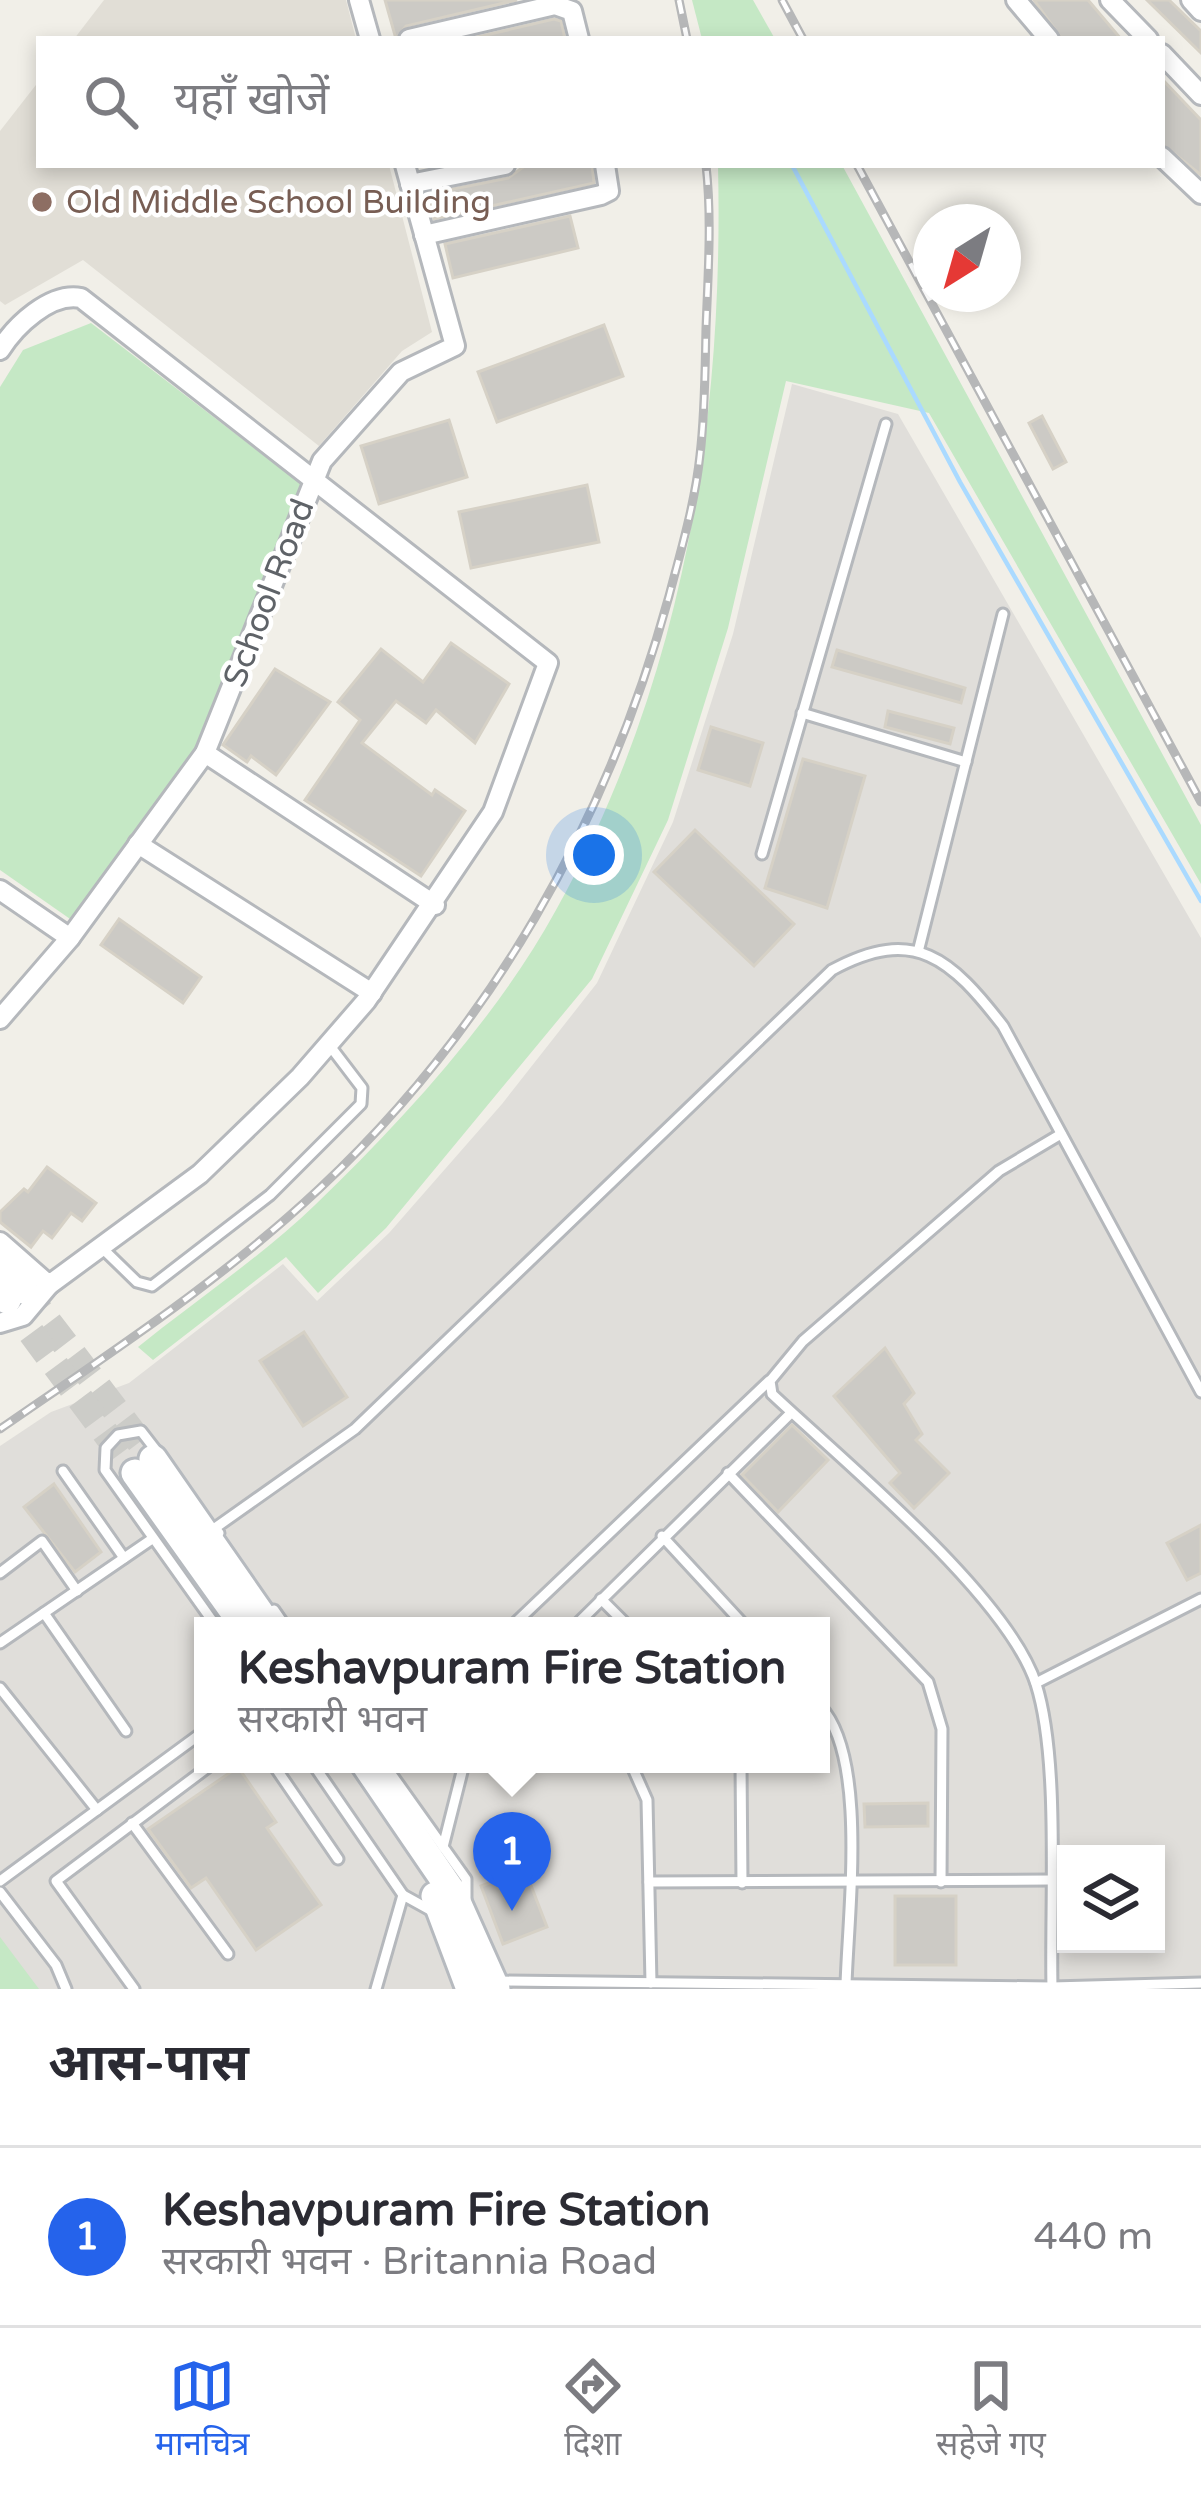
<!DOCTYPE html>
<html lang="hi">
<meta charset="utf-8">
<style>
:root{--surface:#fff;--page:#f7f7f7;--text:#2b2b33;--muted:#7c7c81;--line:#e1e1e2;--accent:#2563eb}
body{margin:0;font-family:"Varela Round","Noto Sans Devanagari",sans-serif;background:var(--page);color:var(--text)}
.controls{position:absolute;right:36px;bottom:36px;display:grid;overflow:hidden;border-radius:0px;box-shadow:0 6px 18px #0003}
.controls button{width:108px;height:108px;display:grid;place-items:center;padding:0;border:0;border-bottom:3px solid var(--line);background:var(--surface);color:var(--text);font:60px sans-serif}
.compass{position:absolute;left:913px;top:204px;width:108px;height:108px;border-radius:50%;background:var(--surface);box-shadow:0 6px 18px #0003;rotate:217deg}
.you{position:absolute;left:594px;top:855px;width:42px;height:42px;margin:-30px;border:9px solid #fff;border-radius:50%;background:#1a73e8;box-shadow:0 0 0 18px #1a73e833}
.badge{display:grid;place-items:center;width:78px;height:78px;border-radius:50%;background:var(--accent);color:#fff;font-size:39px;font-weight:700}
.pin{position:absolute;translate:-50% -99px;filter:drop-shadow(0 3px 6px #0008)}
.pin::after{content:'';position:absolute;top:63px;width:42px;height:36px;background:inherit;clip-path:polygon(0 0,100% 0,50% 100%)}
.popup{position:absolute;left:194px;top:1617px;width:636px;height:156px;box-sizing:border-box;display:grid;place-content:center;border-radius:0px;background:var(--surface);filter:drop-shadow(0 3px 9px #0005);font-size:39px;white-space:nowrap;color:var(--muted)}
.popup b{font-size:45px;color:var(--text)}
.popup::after{content:'';position:absolute;left:50%;top:100%;margin-left:-24px;border:24px solid transparent;border-top-color:var(--surface)}
.list{margin:0;padding:0;list-style:none}
h2{display:flex;justify-content:space-between;align-items:center;height:156px;margin:0;padding:0 48px;font-size:51px}
h2 small{font-size:39px;font-weight:400;color:var(--muted)}
.list li{display:grid;grid-template-columns:78px 1fr auto;gap:36px;align-items:center;box-sizing:border-box;height:180px;padding:0 48px;border-top:3px solid var(--line)}
.list b{display:block;font-size:45px;white-space:nowrap}
.list p{margin:0;font-size:39px;white-space:nowrap;color:var(--muted)}
.list em{font-size:39px;font-style:normal;color:var(--muted)}
.icon{flex:none;width:66px;height:66px;fill:none;stroke:currentColor;stroke-width:2;stroke-linecap:round;stroke-linejoin:round}
.map{position:relative;flex:none;width:1201px;height:1989px;overflow:hidden}
.search{position:absolute;background:var(--surface);box-shadow:0 6px 18px #0003;left:36px;right:36px;top:36px;height:132px;display:flex;align-items:center;gap:30px;box-sizing:border-box;padding:0 42px;border-radius:0px;color:var(--muted);font-size:45px}
.sheet{height:336px;background:var(--surface)}
nav{display:flex;justify-content:space-around;align-items:center;box-sizing:border-box;height:168px;border-top:3px solid var(--line);background:var(--surface);font-size:33px;color:var(--muted)}
nav a{display:grid;justify-items:center;gap:6px}
nav .on{color:var(--accent)}
.map>svg:first-child{display:block}
.industrial{fill:#e0deda;fill-rule:evenodd}
.education{fill:#e1ded6}
.green{fill:#c5e8c5}
.lines{fill:none;stroke-linecap:round;stroke-linejoin:round}
.stream{stroke:#aadaff;stroke-width:4.5}
.building{fill:#cccac5;stroke:#d6d1c6;stroke-width:3}
.secondary-tunnel{stroke:#ccccc8;stroke-width:27;stroke-dasharray:27 14;stroke-linecap:butt}
.service-casing{stroke:#b5b8bc;stroke-width:15}
.minor-casing{stroke:#b5b8bc;stroke-width:24}
.secondary-casing{stroke:#b6babf;stroke-width:33}
.service{stroke:#fff;stroke-width:9}
.minor{stroke:#fff;stroke-width:18}
.secondary{stroke:#fff;stroke-width:27}
.rail-casing{stroke:#b6b7b8;stroke-width:9}
.rail{stroke:#fff;stroke-width:4.5;stroke-dasharray:14;stroke-linecap:butt}
.education-dot{fill:#8d6e63;stroke:#fff;stroke-width:4.5}
.labels{text-anchor:middle;dominant-baseline:central;stroke-width:9;stroke-linejoin:round;paint-order:stroke}
.education-label{font-size:33px;fill:#785e54;stroke:#fff;text-anchor:start}
.street-label{font-size:33px;fill:#5f6368;stroke:#fff}
</style>
<div class="map">
<svg width="1201" height="1989" viewBox="0 0 1201 1989">
<rect width="100%" height="100%" fill="#f1efe8"/>
<!-- industrial -->
<path class="industrial" d="M792,384L898,414L1201,938V1989H0V1446L51,1412L129,1383L283,1264L317,1301L389,1233L502,1104L597,983L673,822L733,634ZM203,1626H821V1764H203ZM1066,1854H1156V1944H1066Z"/>
<!-- education -->
<g class="education">
<path d="M104,0H346L356,39H74Z"/>
<path d="M39,81V165H389L432,332L402,351L319,446L83,260L5,305L0,301V131Z"/>
</g>
<!-- green -->
<g class="green">
<path d="M692,0H753L775,39H702Z"/>
<path d="M718,165H842L1201,825V884L929,413L786,381L728,628L668,820L592,979L386,1228L318,1293L286,1257L153,1360L138,1347C196,1300 261,1257 315,1205C404,1119 496,1019 556,910C683,681 724,424 718,165Z"/>
<path d="M91,323L301,484L209,731L73,921L0,870V387L23,350Z"/>
<path d="M0,1937L39,1989H0Z"/>
</g>
<g class="lines">
<!-- stream -->
<path class="stream" d="M792,165L960,482L1201,901"/>
</g>
<!-- building -->
<g class="building">
<path d="M385,0H517L406,26L396,39Z"/>
<path d="M1034,0H1088L1121,39H1062Z"/>
<path d="M1147,0H1169L1201,31V53Z"/>
<path d="M554,19L561,21L565,39H469Z"/>
<path d="M1162,79L1201,120V175L1162,144Z"/>
<path d="M526,165H592L594,183L434,219L428,194L508,178Z"/>
<path d="M570,216L578,248L453,278L445,244Z"/>
<path d="M604,325L623,376L497,422L478,372Z"/>
<path d="M1042,416L1066,462L1053,469L1029,423Z"/>
<path d="M449,420L467,477L379,504L361,446Z"/>
<path d="M587,485L599,542L471,568L459,512Z"/>
<path d="M451,643L509,684L475,743L436,710L426,723L396,701L362,743L432,795L435,790L465,811L421,876L305,800L360,720L338,702L381,649L423,682Z"/>
<path d="M837,650L965,688L961,703L832,667Z"/>
<path d="M275,669L330,702L276,775L251,756L247,762L223,745Z"/>
<path d="M888,711L954,728L950,744L885,727Z"/>
<path d="M711,727L763,743L750,786L698,770Z"/>
<path d="M803,759L865,776L827,908L765,888Z"/>
<path d="M695,830L794,924L754,966L654,872Z"/>
<path d="M119,919L201,977L183,1003L101,945Z"/>
<path d="M47,1167L96,1203L82,1221L71,1213L52,1238L43,1231L31,1247L0,1222V1212L24,1189L28,1192Z"/>
<path d="M304,1332L347,1397L303,1426L260,1361Z"/>
<path d="M885,1348L914,1393L904,1404L922,1434L916,1440L949,1473L914,1508L890,1483L900,1473L834,1396Z"/>
<path d="M792,1425L828,1460L778,1512L742,1475Z"/>
<path d="M54,1484L101,1552L75,1572L24,1507Z"/>
<path d="M1201,1525V1573L1187,1580L1167,1543Z"/>
<path d="M238,1767L276,1822L267,1828L321,1905L256,1950L206,1878L191,1888L148,1829Z"/>
<path d="M928,1803V1826L865,1827L864,1804Z"/>
<path d="M525,1870L547,1927L503,1944L481,1886Z"/>
<rect x="895" y="1896" width="61" height="69"/>
</g>
<g class="lines">
<!-- secondary-tunnel -->
<g class="secondary-tunnel">
<path d="M24,1290L153,1459"/>
<path d="M7,1300L135,1473"/>
</g>
<!-- service casing -->
<g class="service-casing">
<g id="service">
<path d="M802,713L966,762"/>
<path d="M762,854L886,424"/>
<path d="M919,948L1003,614"/>
<path d="M101,1247L137,1282L152,1286L270,1195L361,1104L362,1088L330,1046"/>
<path d="M158,1453L141,1431L118,1435L106,1448L105,1470L216,1626"/>
<path d="M63,1471L124,1558"/>
<path d="M728,1473L928,1682L942,1729L941,1882"/>
<path d="M219,1533L215,1528L355,1429L832,970C915,925 951,959 1003,1026L1201,1392"/>
<path d="M662,1536L745,1626"/>
<path d="M0,1573L42,1541L77,1591"/>
<path d="M601,1599L628,1626"/>
<path d="M274,1610L285,1626"/>
<path d="M44,1613L126,1731"/>
<path d="M512,1626L769,1381"/>
<path d="M575,1626L791,1413"/>
<path d="M0,1643L152,1539"/>
<path d="M1036,1683L1201,1599"/>
<path d="M0,1688L97,1810"/>
<path d="M821,1707C868,1758 848,1914 846,1985"/>
<path d="M273,1764L338,1859"/>
<path d="M313,1764L403,1895"/>
<path d="M384,1764L466,1879V1899"/>
<path d="M631,1764L647,1800L651,1983"/>
<path d="M741,1764L742,1883"/>
<path d="M132,1823L228,1954"/>
<path d="M443,1847L464,1764"/>
<path d="M0,1881L203,1732"/>
<path d="M649,1882L1050,1880"/>
<path d="M0,1892L56,1965L66,1989"/>
<path d="M497,1981L1052,1987L1201,1983"/>
<path d="M1052,1987C1050,1904 1060,1759 1036,1684C1007,1595 844,1462 772,1394L770,1381L803,1341L999,1171L1061,1134"/>
<path d="M134,1989L56,1881L212,1764"/>
<path d="M376,1989L403,1895L432,1911"/>
</g>
</g>
<!-- minor casing -->
<g class="minor-casing">
<g id="minor">
<path d="M359,0L370,39"/>
<path d="M1016,0L1049,39"/>
<path d="M1110,0L1148,39"/>
<path d="M1191,0L1201,11"/>
<path d="M409,39L555,5L572,11L579,39"/>
<path d="M1162,54L1201,95"/>
<path d="M1162,157L1201,194"/>
<path d="M410,184L505,165"/>
<path d="M424,235L601,195L609,191L605,165"/>
<path d="M0,350C15,326 50,292 81,298L548,663L493,812L366,1001L300,1077L200,1174L49,1285L0,1242"/>
<path d="M205,753L435,905"/>
<path d="M138,844L372,993"/>
<path d="M0,890L70,938"/>
<path d="M0,1019L70,938L205,753L322,461L401,372L455,346L405,165"/>
<path d="M0,1323L23,1316L49,1285"/>
</g>
</g>
<!-- secondary casing -->
<g class="secondary-casing">
<g id="secondary">
<path d="M0,1264L24,1290"/>
<path d="M0,1292L7,1300"/>
<path d="M153,1459L269,1626"/>
<path d="M135,1473L244,1626"/>
<path d="M365,1764L453,1893L496,1989"/>
<path d="M435,1896L470,1989"/>
</g>
</g>
<!-- service -->
<use href="#service" class="service"/>
<!-- minor -->
<use href="#minor" class="minor"/>
<!-- secondary -->
<use href="#secondary" class="secondary"/>
<!-- rail casing -->
<g class="rail-casing">
<g id="rail">
<path d="M679,0L687,39"/>
<path d="M782,0L803,39"/>
<path d="M857,165L1201,802"/>
<path d="M0,1429C110,1353 221,1281 319,1189C491,1028 607,823 669,596C681,550 695,503 700,455C705,413 705,370 706,328C708,275 712,218 706,165"/>
</g>
</g>
<!-- rail -->
<use href="#rail" class="rail"/>
</g>
<!-- markers -->
<circle class="education-dot" cx="42" cy="202" r="12"/>
<g class="labels">
<!-- education labels -->
<g class="education-label">
<text x="66" y="202">Old Middle School Building</text>
</g>
<!-- street labels -->
<g class="street-label">
<text transform="translate(269 593) rotate(-69)">School Road</text>
</g>
</g>
</svg>
<div class="controls">
<button><svg class="icon" aria-label="layers" viewBox="0 0 24 24"><path d="M12 4l9 5-9 5-9-5zM3 14l9 5 9-5"/></svg></button>
</div>
<svg class="compass" viewBox="-18 -18 36 36"><path d="M0-13l5 13h-10z" fill="#e53935"/><path d="M0 13l5-13h-10z" fill="#7c7c81"/></svg>
<div class="you"></div>
<div class="pin badge" style="left:512px;top:1911px">1</div>
<div class="popup"><b>Keshavpuram Fire Station</b>सरकारी भवन</div>
<div class="search"><svg class="icon" aria-label="search" viewBox="0 0 24 24"><circle cx="10" cy="10" r="6"/><path d="M15 15l6 6"/></svg>यहाँ खोजें</div>
</div>
<section class="sheet">
<h2>आस-पास<small></small></h2>
<ul class="list">
<li><span class="badge">1</span><div><b>Keshavpuram Fire Station</b><p>सरकारी भवन · Britannia Road</p></div><em>440 m</em></li>
</ul>
</section>
<nav>
<a class="on"><svg class="icon" aria-label="map" viewBox="0 0 24 24"><path d="M3 6l6-2 6 2 6-2v14l-6 2-6-2-6 2zM9 4v14M15 6v14"/></svg>मानचित्र</a>
<a><svg class="icon" aria-label="directions" viewBox="0 0 24 24"><path d="M12 3l9 9-9 9-9-9zM9 14v-3h6M13 9l2 2-2 2"/></svg>दिशा</a>
<a><svg class="icon" aria-label="saved" viewBox="0 0 24 24"><path d="M7 4h10v16l-5-4-5 4z"/></svg>सहेजे गए</a>
</nav>
